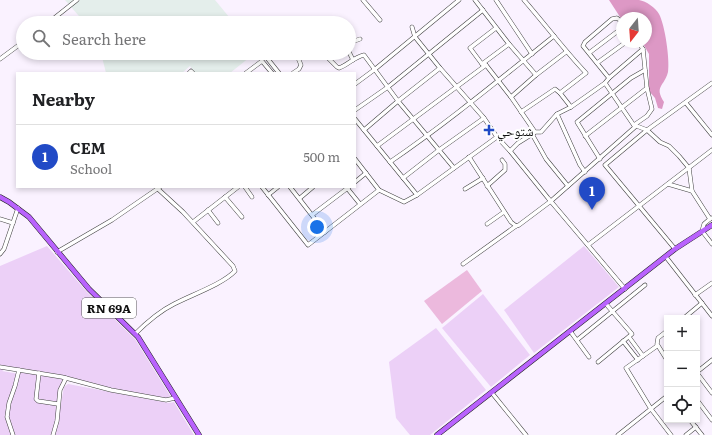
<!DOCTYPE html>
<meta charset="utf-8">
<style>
:root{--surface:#fff;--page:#f2f2f2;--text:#202124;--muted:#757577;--line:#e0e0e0;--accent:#214ac6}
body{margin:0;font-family:Literata,"Noto Naskh Arabic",serif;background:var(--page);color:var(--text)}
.controls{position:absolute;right:12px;bottom:12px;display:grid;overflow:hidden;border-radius:0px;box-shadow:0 2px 6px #0003}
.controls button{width:36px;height:36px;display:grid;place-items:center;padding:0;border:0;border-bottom:1px solid var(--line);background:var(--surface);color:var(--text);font:20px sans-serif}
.compass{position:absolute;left:616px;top:12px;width:36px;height:36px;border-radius:50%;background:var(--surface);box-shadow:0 2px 6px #0003;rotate:197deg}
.you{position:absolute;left:317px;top:227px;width:14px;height:14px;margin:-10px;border:3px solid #fff;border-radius:50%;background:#1a73e8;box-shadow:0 0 0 6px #1a73e833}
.badge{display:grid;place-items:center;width:26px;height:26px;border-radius:50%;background:var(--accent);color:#fff;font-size:13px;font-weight:700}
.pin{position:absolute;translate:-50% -33px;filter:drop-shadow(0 1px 2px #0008)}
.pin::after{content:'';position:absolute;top:21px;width:14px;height:12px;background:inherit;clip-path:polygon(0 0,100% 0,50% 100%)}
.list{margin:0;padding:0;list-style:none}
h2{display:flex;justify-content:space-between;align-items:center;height:52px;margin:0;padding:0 16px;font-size:17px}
h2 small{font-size:13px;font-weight:400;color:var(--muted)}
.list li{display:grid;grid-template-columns:26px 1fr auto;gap:12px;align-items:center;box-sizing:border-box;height:64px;padding:0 16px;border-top:1px solid var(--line)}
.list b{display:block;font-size:15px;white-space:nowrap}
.list p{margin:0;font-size:13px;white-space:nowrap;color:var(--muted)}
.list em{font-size:13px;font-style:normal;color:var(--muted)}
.icon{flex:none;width:22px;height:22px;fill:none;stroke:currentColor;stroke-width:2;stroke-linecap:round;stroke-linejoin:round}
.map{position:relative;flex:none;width:712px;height:435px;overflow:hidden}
.search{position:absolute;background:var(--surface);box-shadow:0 2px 6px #0003;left:16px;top:16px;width:340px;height:44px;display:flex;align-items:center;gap:10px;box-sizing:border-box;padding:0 14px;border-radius:22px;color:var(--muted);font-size:15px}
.panel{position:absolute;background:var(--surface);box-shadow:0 2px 6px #0003;left:16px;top:72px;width:340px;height:116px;border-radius:0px}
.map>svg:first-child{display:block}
.industrial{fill:#e4eeeb}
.farmland{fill:#ecd0f7}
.green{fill:#ecb9dd}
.forest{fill:#dd98c5}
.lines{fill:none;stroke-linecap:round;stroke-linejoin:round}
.minor-casing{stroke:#424242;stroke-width:4.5}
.major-casing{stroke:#202020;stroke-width:5.5}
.minor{stroke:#fff;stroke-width:3.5}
.major{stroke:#b963fd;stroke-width:4.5}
.poi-dot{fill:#214ac6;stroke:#fff;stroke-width:1.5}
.labels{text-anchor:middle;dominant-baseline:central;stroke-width:4;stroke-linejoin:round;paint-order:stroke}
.shield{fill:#fff;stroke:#575757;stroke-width:1}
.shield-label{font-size:12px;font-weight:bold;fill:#0f0f0f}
.poi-label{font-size:13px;fill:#0f0f0f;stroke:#fff;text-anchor:start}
</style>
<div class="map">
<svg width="712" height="435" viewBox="0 0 712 435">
<rect width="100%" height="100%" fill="#faf2ff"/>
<!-- industrial -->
<g class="industrial">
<path d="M65,0H215L234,23H85Z"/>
<path d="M101,53H255L230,73H195L190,66L182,73H106Z"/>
</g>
<!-- farmland -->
<g class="farmland">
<path d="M47,246L87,292L135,339L171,397L166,400L8,367L2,371L19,374L20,371L62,379V385L53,435H0V266Z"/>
<path d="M584,246L619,287L534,353L504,310Z"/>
<path d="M483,294L530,355L491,387L442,328Z"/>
<path d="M436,328L486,390L430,435H410L396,418L389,362Z"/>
<path d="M68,384L169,403L174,402L194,435H55L64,387Z"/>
</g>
<!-- green -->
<path class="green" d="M467,270L482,291L442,324L424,301Z"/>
<!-- forest -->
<path class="forest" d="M609,0C618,0 630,0 639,0C646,1 656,8 659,14C665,25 670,60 668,72C664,87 654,86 664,102L662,109L658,108L655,98L649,91V54L642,42H646V18H622V20Z"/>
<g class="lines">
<!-- minor casing -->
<g class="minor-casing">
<g id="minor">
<path d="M363,0L380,20"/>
<path d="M475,0L509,44L536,75"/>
<path d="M496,0L532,54"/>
<path d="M524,0C545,24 564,50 586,73L560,93L571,107"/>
<path d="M48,23L77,0"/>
<path d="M412,27L415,37L440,68L484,118L497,137L510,151L548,198L625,289"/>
<path d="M496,28L470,48L482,64L486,65L511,97L535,132H541L557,114L571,107L605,83L609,78L583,46L585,42L612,19L617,18L622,22"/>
<path d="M638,42L643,49L647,88L652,109L647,116L634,125L647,130L660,142L669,146L679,156L689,168L692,191L710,219"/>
<path d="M349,43L360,39"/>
<path d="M349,52L353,60"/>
<path d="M263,53L279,73"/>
<path d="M323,53L337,67L339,68C348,65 354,57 364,55L398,101L454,168"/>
<path d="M589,53L622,28"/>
<path d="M0,59L23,42"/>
<path d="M597,63L626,42"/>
<path d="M482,64L509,44"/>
<path d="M189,73L191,71L193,73"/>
<path d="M246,73L262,61L272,73"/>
<path d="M293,73L299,69L301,65L296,53"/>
<path d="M609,78L643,49"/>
<path d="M355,84L374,70L459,0"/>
<path d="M511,97L536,75L566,52"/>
<path d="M686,103L712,135"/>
<path d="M355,110L388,87L483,10"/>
<path d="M521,112L555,89L560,93"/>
<path d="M557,114L580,165L585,172"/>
<path d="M355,119L417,195L497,137"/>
<path d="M364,130L398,101L440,68"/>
<path d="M532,134L546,159L568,186"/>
<path d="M585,136L647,88"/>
<path d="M377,146L486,65"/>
<path d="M510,151L518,143L534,133"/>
<path d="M469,157L511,222L516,226L519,225L551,201L635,127L605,83"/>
<path d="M355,159L379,190L404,202L417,195"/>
<path d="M600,159L577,122L631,78L645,70"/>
<path d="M390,162C447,123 500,79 554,36"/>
<path d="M403,178L439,150L484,118"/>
<path d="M355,182L366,173"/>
<path d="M668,184L692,191"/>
<path d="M487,186L505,170V164L502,160"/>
<path d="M245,187L252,197"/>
<path d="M262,187L308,245L379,190"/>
<path d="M290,187L325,232"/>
<path d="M347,188L360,204"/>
<path d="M465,189L483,178"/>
<path d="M268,195L278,187"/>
<path d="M225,197L242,217"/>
<path d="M300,198L313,187"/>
<path d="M208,210L218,223"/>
<path d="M312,215L349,187"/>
<path d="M711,218L704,224L702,231L712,244"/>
<path d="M0,219L13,223"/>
<path d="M193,222L238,187"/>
<path d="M487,224L504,212"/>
<path d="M588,245L712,150"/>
<path d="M675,249L605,165L647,130L712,83"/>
<path d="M57,252L112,220L160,187"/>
<path d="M0,254L4,249L18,208"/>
<path d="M666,257L712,316"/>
<path d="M463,264L516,226"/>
<path d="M695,295L712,283"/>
<path d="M684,318L702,303"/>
<path d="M570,331L589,357"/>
<path d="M667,331L658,338L657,344L667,360"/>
<path d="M135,334C147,322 160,311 174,304C191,295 223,284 235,271L233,266L183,212L158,189"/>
<path d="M629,337L643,356"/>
<path d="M577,340L645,285"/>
<path d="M623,341L638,360"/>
<path d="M657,346L626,368L651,409L671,435"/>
<path d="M598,362L632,334L606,304"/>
<path d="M0,367L62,377L111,390L166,400L175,398"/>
<path d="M697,372L712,360"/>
<path d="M39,373L36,399L38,401L58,404"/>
<path d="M697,373L712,393"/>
<path d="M492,393L526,435"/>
<path d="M697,400L712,420"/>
<path d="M690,420L702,435"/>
<path d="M13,435L7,417L9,403L15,386L19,370"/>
<path d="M53,435L57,421L60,390L66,378"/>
<path d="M618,435L667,396"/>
<path d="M686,435L696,427"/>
</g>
</g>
<!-- major casing -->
<g class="major-casing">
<g id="major">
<path d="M0,197L9,202L29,217L89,289L138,337L199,435"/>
<path d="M437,435L675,249L712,225"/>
</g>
</g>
<!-- minor -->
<use href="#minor" class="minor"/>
<!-- major -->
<use href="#major" class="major"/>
</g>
<!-- markers -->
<path class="poi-dot" d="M487 124h4v4h4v4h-4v4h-4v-4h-4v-4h4z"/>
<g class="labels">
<!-- shield labels -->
<rect class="shield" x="82" y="298" width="54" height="20" rx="3"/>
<g class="shield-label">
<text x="109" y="308">RN 69A</text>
</g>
<!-- poi labels -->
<g class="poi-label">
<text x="497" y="130">شتوحي</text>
</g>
</g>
</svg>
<div class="controls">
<button>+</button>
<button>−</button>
<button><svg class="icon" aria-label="locate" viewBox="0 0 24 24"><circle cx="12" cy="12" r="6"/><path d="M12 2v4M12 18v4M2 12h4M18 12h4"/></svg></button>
</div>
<svg class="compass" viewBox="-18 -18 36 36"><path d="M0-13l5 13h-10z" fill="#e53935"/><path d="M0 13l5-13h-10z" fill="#757577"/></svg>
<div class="you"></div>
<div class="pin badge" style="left:592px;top:210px">1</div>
<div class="search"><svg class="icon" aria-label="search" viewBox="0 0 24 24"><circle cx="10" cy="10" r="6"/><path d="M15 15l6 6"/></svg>Search here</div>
<section class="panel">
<h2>Nearby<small></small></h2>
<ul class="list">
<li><span class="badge">1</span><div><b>CEM</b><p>School</p></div><em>500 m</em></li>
</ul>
</section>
</div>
